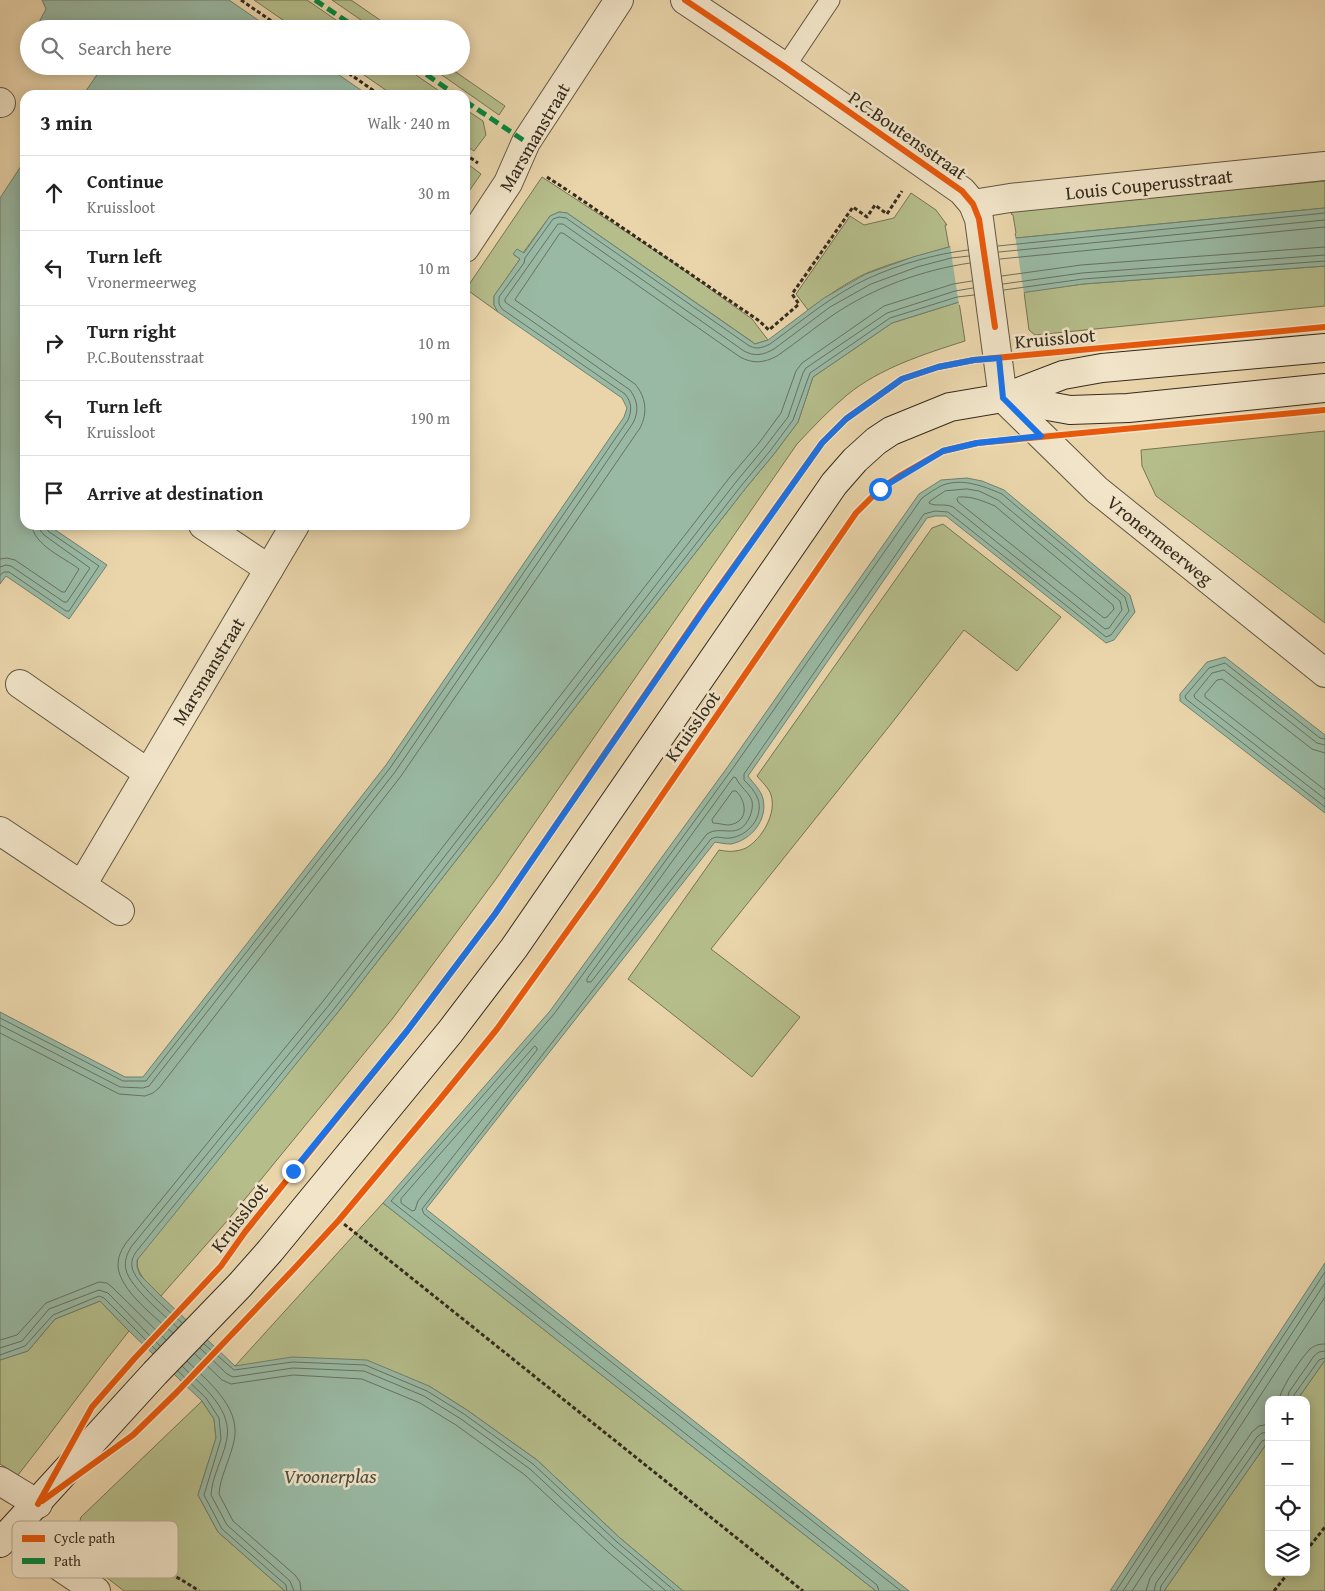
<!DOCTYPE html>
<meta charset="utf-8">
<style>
:root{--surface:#fff;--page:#f2f2f2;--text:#222;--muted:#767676;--line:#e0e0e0}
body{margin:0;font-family:"Gentium Book Plus",serif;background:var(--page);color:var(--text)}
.controls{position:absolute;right:15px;bottom:15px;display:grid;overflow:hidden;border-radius:10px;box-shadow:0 2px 12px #0003}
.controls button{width:45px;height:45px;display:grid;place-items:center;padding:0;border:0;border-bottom:1px solid var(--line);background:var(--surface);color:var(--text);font:25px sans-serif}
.stop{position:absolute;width:15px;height:15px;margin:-11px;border:4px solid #1a73e8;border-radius:50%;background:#fff}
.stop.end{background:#1a73e8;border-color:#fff;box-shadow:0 1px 5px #0008}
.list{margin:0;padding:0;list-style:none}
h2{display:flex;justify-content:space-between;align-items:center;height:65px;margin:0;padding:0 20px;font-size:21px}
h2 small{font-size:16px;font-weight:400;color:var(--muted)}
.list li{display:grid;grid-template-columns:32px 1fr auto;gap:15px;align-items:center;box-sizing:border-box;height:75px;padding:0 20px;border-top:1px solid var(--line)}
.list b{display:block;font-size:19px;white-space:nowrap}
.list p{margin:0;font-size:16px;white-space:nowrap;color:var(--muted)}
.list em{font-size:16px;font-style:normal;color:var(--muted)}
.icon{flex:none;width:28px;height:28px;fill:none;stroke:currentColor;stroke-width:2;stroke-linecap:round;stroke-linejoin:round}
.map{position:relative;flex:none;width:1325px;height:1591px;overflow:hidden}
.search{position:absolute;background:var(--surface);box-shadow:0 2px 12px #0003;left:20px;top:20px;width:450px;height:55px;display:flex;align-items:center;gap:12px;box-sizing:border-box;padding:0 18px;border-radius:28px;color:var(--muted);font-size:19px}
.panel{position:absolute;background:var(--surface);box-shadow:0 2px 12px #0003;left:20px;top:90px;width:450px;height:440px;border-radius:15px}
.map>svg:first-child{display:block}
.green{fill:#b5be8b;stroke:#757454}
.water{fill:#99b9a4;stroke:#71806e}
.pier{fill:#ead5ab}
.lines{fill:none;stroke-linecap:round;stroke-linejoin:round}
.shore{stroke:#677261;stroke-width:1}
.lane-casing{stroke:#625641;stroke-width:21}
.street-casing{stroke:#625641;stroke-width:30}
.secondary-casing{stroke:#352b1e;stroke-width:30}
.path{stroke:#352b1e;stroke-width:3;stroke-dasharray:4 2.5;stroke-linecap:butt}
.lane{stroke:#f1e4c8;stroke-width:19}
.street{stroke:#f1e4c8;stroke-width:28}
.secondary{stroke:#f1e4c8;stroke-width:28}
.quiet{stroke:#00873e;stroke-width:5;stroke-dasharray:10 5;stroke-linecap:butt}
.cycleway-casing{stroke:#f1e4c8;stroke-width:9}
.cycleway{stroke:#e8590c;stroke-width:6}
.route{stroke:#1a73e8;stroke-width:6}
.labels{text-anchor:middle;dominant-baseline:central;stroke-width:5;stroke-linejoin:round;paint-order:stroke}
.street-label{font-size:19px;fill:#352b1e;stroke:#f1e4c8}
.water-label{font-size:20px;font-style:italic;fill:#4e4e40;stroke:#f1e4c8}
.key{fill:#f1e4c8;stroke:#b9ac95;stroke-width:1}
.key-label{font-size:14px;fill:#352b1e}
</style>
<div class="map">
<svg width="1325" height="1591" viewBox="0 0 1325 1591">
<rect width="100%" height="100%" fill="#ead5ab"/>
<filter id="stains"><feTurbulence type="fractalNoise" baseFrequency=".004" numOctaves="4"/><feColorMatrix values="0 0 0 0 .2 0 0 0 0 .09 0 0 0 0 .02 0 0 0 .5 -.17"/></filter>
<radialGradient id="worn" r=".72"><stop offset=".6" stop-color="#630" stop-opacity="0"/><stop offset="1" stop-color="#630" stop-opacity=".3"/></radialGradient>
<!-- green -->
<g class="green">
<path d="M254,0H307L349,29H296Z"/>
<path d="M332,0H351L393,29H374Z"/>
<path d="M351,66H403L445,95H393Z"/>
<path d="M429,66H447L505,106L499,115Z"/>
<path d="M465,109L483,121L486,135L474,151L465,145Z"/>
<path d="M465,162L481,174L465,197Z"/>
<path d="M542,177L672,262L752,319L768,340L755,344L751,341L567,213L559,212L550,216L523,253L514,255L520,259L494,296V305L498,312L466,289Z"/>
<path d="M1325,181V208L1016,238L1015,234L1016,233L1013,215L1011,214L1014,210Z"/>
<path d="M911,193L936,210L947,225H945L949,247C921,255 894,262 867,273C847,282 826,297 808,310L796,294L850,216L864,225L894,218Z"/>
<path d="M1325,266V306L1035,335L1029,330L1024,292L1083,284Z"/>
<path d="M959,302L965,341C924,354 880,368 847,395C829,410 813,427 797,444L496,879L393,1018L227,1221L161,1296C150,1285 130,1271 140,1254L338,1012L745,489L774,454L798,422L813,377L892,323Z"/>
<path d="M1325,431V623L1156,496L1142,466L1141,450Z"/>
<path d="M943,524L1061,617L1017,671L964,630L891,724L711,949L800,1017L752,1077L628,979L719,850C728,852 737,852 746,848C762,839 777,813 771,795C769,788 761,781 757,776L932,528Z"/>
<path d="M383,1203L876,1591H683L620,1538L537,1460L467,1410L429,1386L235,1366Z"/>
<path d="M100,1301L129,1331C91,1378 56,1427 18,1475L0,1464V1360L28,1351L55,1319Z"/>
<path d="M1325,1360V1591H1164L1269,1440V1572H1306V1400H1297Z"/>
<path d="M202,1401L214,1419L216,1438L198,1495L218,1532L285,1591H124L97,1570L101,1562L80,1544L78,1528L81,1517Z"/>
</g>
<!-- water -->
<g class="water">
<path d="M42,0H229L271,29H45L38,24L46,9Z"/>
<path d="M98,66H326L368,95H83L101,69Z"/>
<path d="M25,160V525H48L107,565L69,619L6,576L0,584V198Z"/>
<path d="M1325,208V266L1083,284L959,302L892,323L813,377L798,422L774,454L745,489L338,1012L137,1260V1267L140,1275L161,1296L235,1366L292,1357L367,1360L429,1386L467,1410L537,1460L620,1538L683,1591H285L218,1532L198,1495L216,1438L214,1419L202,1401L129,1331L100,1301L55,1319L28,1351L0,1360V1012L125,1077H143L386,765L624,417L627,408L622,398L498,312L494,305V296L520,259L513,254L517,249L524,253L550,216L559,212L567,213L755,344L768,340L824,298L866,274L913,257L949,247L1016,238Z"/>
<path d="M967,478L982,481L1004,490L1130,595L1135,612L1114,640L1106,643L946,516H935L927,518L748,776C753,783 761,790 763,799C768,820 751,840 731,844C726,844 720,843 715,842L426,1209L909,1591H876L383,1203L550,1011L729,765L919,494L941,480Z"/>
<path d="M1225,657L1325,735V813L1180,701V694L1207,662Z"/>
<path d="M1325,1263V1360L1297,1400H1269V1440L1164,1591H1110Z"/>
</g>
<!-- pier -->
<path class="pier" d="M1015,235L1024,294L959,305L950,245Z"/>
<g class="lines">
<!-- shore -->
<g class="shore">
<path d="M998,246L1325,213"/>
<path d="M999,252L1325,220"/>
<path d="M1000,259L1325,227"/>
<path d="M1002,276L1081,265L1325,247"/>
<path d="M1003,284L1082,273L1325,255"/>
<path d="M1004,290L1083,279L1325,261"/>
<path d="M967,489L979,491L998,500L1120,601L1122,610L1109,628L1105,629L953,507C945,503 935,507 929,503L930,501L945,491Z"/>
<path d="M959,497C972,496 983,501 995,506L1113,605L1114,609L1107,617L1104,618L958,502L957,499Z"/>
<path d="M0,559L7,558L15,560L62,592H65L79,569C65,558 33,545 32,525"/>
<path d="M0,567L6,565L11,566L64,602H67L90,568L44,535L40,530V525"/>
<path d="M0,575L4,572H9L66,611H69L99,566L48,531L46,525"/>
<path d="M1325,739L1320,738L1225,663L1209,668L1185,696L1186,699L1325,807"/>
<path d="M1325,745L1317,743L1224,670L1212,673L1194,695L1195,698L1325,799"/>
<path d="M1325,753L1312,749L1222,679L1217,680L1205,694V697L1325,790"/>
<path d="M734,777L736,778C740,787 749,792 752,801C753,806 752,811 750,816C739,842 722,824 707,834L591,982H587V979Z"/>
<path d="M733,791H736C747,802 749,822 729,825C724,825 718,823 713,823L712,820Z"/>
<path d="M0,1018L123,1081H146L390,768L628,420C632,410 632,403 625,394L502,309L499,304V297L524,263L525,258L553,219L559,217L566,218L748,345C756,350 762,348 770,344C802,321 833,294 869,278C900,264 935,254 968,250"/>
<path d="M0,1025L120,1087L143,1088L149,1086L395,772L633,423C639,411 638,401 630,390L505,302V299L558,224H563L744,351C755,357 763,355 774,349L830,307L871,284L917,267L951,258L969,256"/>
<path d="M0,1033L119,1094L145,1096L153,1093L159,1088L401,776L640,428C648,413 646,397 635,384L515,300L516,298L560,233H563L740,357C753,364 764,363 777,356C796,343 814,328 833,315C873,288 922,270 970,263"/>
<path d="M535,1046L537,1048V1050L418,1201L415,1210L412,1211L401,1203V1199Z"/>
<path d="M182,1323C170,1312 134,1282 132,1267C131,1261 133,1257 136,1252L334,1009L741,486L770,451L793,420L810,373L890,318L957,297L974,295"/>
<path d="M178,1328C164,1315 130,1287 126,1270C124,1261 127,1254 131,1247L329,1005L736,482L765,447L788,417L803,373L806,368L887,313L955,291L973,288"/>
<path d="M173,1333C156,1318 125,1294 119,1272C116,1261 120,1252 126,1243L324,1000L730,477L759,443L781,413L796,371L802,363L884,306L953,284L972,281"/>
<path d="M0,1340L17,1335L46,1303L99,1282L107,1283L113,1288L166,1340"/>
<path d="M204,1344L234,1370L293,1362L365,1365L427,1391L464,1414L533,1464L617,1542L675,1591"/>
<path d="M0,1348L22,1341L49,1309L99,1290L108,1293L160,1346"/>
<path d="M200,1348L227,1374L233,1377L293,1368L364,1371L424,1396L461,1419L530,1469L613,1546L666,1591"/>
<path d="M195,1354L222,1380L231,1384L293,1375L362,1379L420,1403L456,1425L525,1475L608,1552L654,1591"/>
<path d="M0,1355L25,1346L53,1315L99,1296L104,1298L156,1350"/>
<path d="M187,1361C210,1383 244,1410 233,1445C229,1461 220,1478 219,1494L233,1521L295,1575L300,1582L301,1591"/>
<path d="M182,1366C202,1386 235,1410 226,1443C222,1460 212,1477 211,1495L227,1525L290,1581L294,1591"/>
<path d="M178,1371L206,1398L219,1418L221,1439L204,1495L222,1529L286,1585L287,1591"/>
<path d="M1279,1400C1280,1389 1302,1357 1310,1349C1315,1345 1319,1344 1325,1344"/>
<path d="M1287,1400L1289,1392L1314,1356L1319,1352L1325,1351"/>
<path d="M1293,1400L1294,1395L1319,1360L1325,1358"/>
<path d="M879,1591L877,1585L391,1201L554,1014L733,768L922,498C928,494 936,488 943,485C963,478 983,486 1002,494L1125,597L1129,611L1111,635L1106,637L948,512L935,511L924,514L744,774V780C749,785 755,791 758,799C764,817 748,836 730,838C723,839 717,835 711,839L422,1209L424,1214L901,1591"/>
<path d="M1116,1591L1325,1272"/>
<path d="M1123,1591L1325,1283"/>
<path d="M1132,1591L1325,1297"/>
<path d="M1146,1591L1150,1578L1252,1432L1259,1426L1269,1424"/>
<path d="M1154,1591L1156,1583L1257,1437L1262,1433L1269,1432"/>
<path d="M1160,1591L1161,1586L1262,1441L1269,1438"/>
</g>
<!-- lane casing -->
<g class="lane-casing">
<path id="lane" d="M785,67L830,0"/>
</g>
<!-- street casing -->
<g class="street-casing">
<g id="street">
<path d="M685,0L785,67L962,191L973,204L979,219L1003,398L1097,490L1325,673"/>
<path d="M0,102L1,103"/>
<path d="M973,204L1010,198L1325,166"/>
<path d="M465,248L508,183L526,142L619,0"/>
<path d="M203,525L269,569"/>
<path d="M20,684L148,773"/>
<path d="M0,831L120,911"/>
<path d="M82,885L295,525"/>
<path d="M0,1481L38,1504"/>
<path d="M10,1533L96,1591"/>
</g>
</g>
<!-- secondary casing -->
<g class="secondary-casing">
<g id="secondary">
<path d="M1003,398L1070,410L1128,408L1325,388"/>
<path d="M0,1543L155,1373L240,1285L270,1251L450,1032L514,948L834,484L855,460L876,441L891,431L950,407L1003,398L1063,375L1102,368L1325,348"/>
</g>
</g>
<!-- path -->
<g class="path">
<path d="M241,0L283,29"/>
<path d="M338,66L380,95"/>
<path d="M465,154L478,163"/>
<path d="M547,177L570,192"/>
<path d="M573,194L758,320L769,330L799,304L792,294L809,270"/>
<path d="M809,270L853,207L867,217L875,205L887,214L902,191"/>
<path d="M339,1220L803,1591"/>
<path d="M1306,1551L1325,1527"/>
<path d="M120,1566C154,1563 172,1573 199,1591"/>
<path d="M1274,1591L1289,1572"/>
</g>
<!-- lane -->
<use href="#lane" class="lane"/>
<!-- street -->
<use href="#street" class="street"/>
<!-- secondary -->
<use href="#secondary" class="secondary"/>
<!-- quiet -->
<g class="quiet">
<path d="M315,0L358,29"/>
<path d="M414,66L456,95"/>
<path d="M465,101L526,142"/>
</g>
<!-- cycleway casing -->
<g class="cycleway-casing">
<g id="cycleway">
<path d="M685,0L785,67L962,191L973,204L979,219L995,327"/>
<path d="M42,1501L133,1435L177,1392L291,1272L339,1220L441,1098L497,1029L599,887L856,513L880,489L901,475L943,451L977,443L1325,410"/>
<path d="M38,1504L92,1407L134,1359L221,1266L245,1232L407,1031L495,914L705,607L822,443L846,419L902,379L938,367L974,360L1325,327"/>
</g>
</g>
<!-- cycleway -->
<use href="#cycleway" class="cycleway"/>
</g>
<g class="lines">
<!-- route -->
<path class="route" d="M293,1171L407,1031L495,914L706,607L822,443L846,419L902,379L938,367L974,360L999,358L1003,398L1041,436L977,443L943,451L880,489"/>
</g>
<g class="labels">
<!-- street labels -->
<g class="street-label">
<text transform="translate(908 135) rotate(35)">P.C.Boutensstraat</text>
<text transform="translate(534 137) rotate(-60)">Marsmanstraat</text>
<text transform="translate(1149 184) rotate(-6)">Louis Couperusstraat</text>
<text transform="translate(1055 338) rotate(-5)">Kruissloot</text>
<text transform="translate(1160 540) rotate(39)">Vronermeerweg</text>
<text transform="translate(208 671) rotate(-59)">Marsmanstraat</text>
<text transform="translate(692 726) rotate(-55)">Kruissloot</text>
<text transform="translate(239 1217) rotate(-53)">Kruissloot</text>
</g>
<!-- water labels -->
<g class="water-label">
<text x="330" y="1475">Vroonerplas</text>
</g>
</g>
<!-- legend -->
<rect x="12" y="1521" width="166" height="57" rx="8" class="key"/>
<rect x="22" y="1535" width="23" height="7" fill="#e8590c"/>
<rect x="22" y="1558" width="23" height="6" fill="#00873e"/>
<g class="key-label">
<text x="54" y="1543">Cycle path</text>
<text x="54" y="1566">Path</text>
</g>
<rect width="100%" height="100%" filter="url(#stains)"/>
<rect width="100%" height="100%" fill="url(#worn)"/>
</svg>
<div class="controls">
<button>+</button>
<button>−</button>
<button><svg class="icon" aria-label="locate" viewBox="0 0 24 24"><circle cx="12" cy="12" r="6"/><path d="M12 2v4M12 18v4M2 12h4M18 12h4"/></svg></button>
<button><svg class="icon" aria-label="layers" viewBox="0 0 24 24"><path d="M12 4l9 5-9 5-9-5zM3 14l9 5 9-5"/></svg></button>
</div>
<div class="stop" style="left:880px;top:489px"></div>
<div class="stop end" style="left:293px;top:1171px"></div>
<div class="search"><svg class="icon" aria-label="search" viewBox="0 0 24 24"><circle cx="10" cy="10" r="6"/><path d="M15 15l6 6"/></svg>Search here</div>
<section class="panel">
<h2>3 min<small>Walk · 240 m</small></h2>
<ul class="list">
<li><svg class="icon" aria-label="ahead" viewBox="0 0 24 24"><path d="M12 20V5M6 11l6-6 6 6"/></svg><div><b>Continue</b><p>Kruissloot</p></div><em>30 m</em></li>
<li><svg class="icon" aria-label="left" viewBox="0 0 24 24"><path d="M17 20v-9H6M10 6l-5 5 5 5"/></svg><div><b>Turn left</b><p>Vronermeerweg</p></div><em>10 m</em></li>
<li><svg class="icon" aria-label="right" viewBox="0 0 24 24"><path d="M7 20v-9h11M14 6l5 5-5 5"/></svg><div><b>Turn right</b><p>P.C.Boutensstraat</p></div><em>10 m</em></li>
<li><svg class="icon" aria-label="left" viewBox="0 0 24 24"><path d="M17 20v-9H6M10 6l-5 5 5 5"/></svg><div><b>Turn left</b><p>Kruissloot</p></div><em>190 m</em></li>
<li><svg class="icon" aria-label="arrive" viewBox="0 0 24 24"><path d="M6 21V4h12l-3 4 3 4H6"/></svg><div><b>Arrive at destination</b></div></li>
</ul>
</section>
</div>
